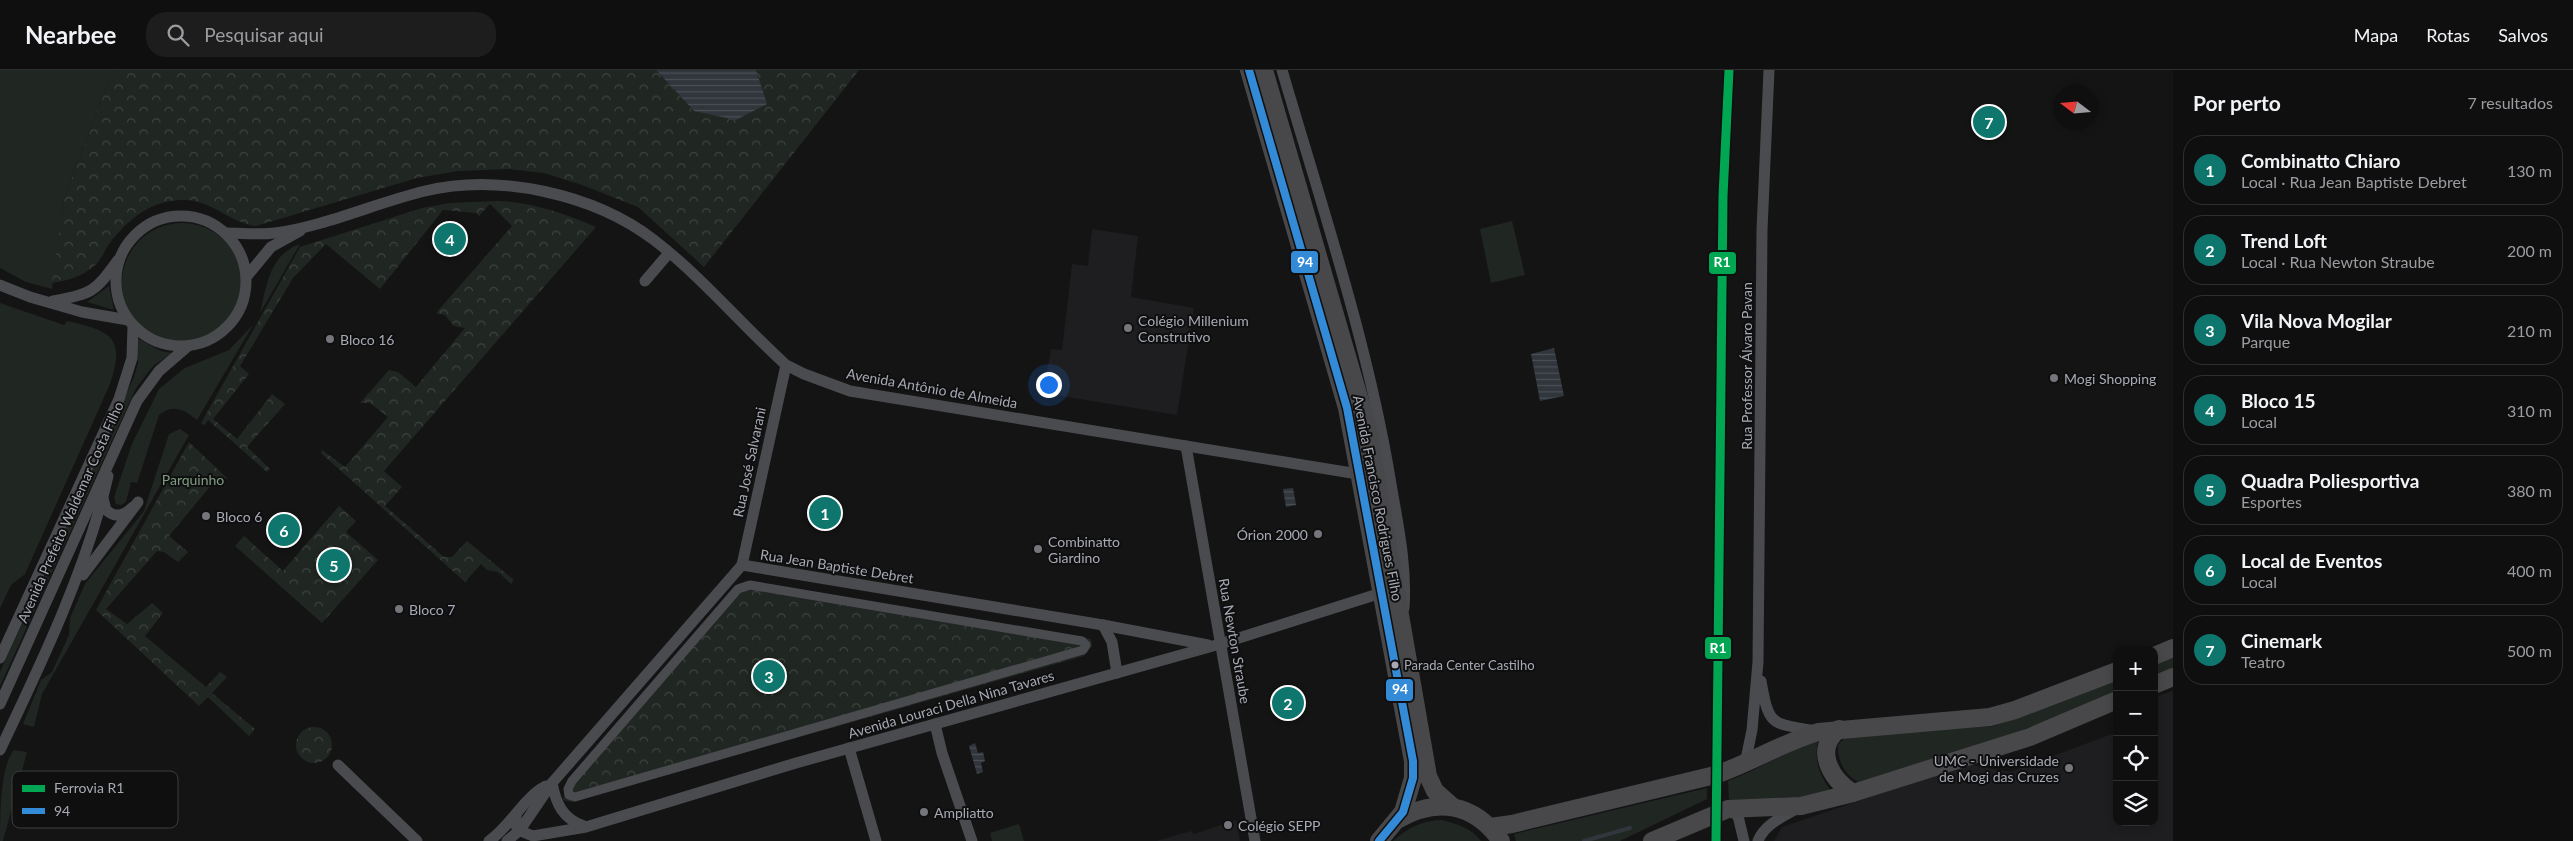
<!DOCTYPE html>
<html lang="pt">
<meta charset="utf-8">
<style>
:root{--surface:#0f0f10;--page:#1d1d1e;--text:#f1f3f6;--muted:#9b9c9f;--line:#2f2f30;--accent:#0f766e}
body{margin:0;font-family:Lato,sans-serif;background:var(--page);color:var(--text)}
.controls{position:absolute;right:15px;bottom:15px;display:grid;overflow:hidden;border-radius:10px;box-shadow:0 2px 8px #0003}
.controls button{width:45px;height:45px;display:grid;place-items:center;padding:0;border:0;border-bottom:1px solid var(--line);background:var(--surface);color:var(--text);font:25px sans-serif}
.compass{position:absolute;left:2053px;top:15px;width:45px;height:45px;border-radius:50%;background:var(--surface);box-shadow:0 2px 8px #0003;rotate:286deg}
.you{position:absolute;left:1048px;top:314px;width:18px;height:18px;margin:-12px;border:4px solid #fff;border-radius:50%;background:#1a73e8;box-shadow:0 0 0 8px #1a73e833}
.badge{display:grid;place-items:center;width:32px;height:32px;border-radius:50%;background:var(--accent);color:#fff;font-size:16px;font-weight:700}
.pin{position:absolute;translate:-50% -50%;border:2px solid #fff;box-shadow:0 1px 5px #0006}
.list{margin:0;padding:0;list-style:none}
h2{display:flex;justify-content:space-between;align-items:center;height:65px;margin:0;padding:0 20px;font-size:21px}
h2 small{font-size:16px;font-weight:400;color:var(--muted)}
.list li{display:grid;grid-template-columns:32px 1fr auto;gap:15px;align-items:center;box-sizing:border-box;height:70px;margin:0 10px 10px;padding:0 10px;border:1px solid var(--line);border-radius:20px}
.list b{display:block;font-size:19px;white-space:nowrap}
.list p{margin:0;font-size:16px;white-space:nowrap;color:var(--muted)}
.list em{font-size:16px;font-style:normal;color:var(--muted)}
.icon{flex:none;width:28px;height:28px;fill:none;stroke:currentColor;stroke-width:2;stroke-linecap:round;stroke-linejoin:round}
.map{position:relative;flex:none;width:2173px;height:771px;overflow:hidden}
header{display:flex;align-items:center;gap:30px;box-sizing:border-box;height:70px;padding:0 25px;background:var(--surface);border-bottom:1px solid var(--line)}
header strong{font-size:24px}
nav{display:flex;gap:28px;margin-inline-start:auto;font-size:18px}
.search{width:350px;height:45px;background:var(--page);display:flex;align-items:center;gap:12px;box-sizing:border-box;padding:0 18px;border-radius:20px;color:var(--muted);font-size:19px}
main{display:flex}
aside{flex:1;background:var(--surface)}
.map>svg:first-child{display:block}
.built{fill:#1e1e20}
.grass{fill:#202622}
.forest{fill:url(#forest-crowns)}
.water{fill:url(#water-rules)}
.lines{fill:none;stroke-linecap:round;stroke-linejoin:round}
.stream{stroke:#30363c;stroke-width:4}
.pedestrian{stroke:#4a4b4e;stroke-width:9}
.minor{stroke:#4a4b4e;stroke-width:11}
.primary{stroke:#48484a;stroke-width:18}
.bus-1-casing{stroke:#0f0f10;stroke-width:11}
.bus-1{stroke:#338bd7;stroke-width:8}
.rail-1-casing{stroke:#0f0f10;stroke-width:12}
.rail-1{stroke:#00a651;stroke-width:9}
.poi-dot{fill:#74767c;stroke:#0f0f10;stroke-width:2}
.bus-dot{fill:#a7aab4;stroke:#0f0f10;stroke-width:2}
.labels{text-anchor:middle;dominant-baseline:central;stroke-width:4;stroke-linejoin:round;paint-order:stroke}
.bus-label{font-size:13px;fill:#a7aab4;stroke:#0f0f10;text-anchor:start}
.poi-label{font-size:14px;fill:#a7aab4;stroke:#0f0f10;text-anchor:start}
.street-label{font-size:14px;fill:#a7aab4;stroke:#0f0f10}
.park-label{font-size:14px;fill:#819c84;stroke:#0f0f10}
.key{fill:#0f0f10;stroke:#3d3e41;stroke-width:1}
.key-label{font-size:14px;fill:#a7aab4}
.line-badge{stroke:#0f0f10;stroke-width:2}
.badge-label{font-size:14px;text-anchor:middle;font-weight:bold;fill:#fff}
</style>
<header>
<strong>Nearbee</strong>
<div class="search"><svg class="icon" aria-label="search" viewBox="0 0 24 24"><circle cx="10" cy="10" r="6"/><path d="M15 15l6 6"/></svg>Pesquisar aqui</div>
<nav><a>Mapa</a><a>Rotas</a><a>Salvos</a></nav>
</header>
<main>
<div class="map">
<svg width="2173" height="771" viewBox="0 0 2173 771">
<defs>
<pattern id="forest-crowns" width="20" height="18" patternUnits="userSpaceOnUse" patternTransform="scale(1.25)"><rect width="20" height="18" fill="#202622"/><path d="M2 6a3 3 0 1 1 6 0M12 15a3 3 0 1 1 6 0" fill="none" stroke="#3e4340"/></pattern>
<pattern id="water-rules" width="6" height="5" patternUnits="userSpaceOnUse" patternTransform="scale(1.25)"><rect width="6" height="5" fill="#30363c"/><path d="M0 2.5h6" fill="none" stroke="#4b5056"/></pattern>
</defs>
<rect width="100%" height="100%" fill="#141415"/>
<!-- built -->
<g class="built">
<path d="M1092,159L1138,166L1131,227L1194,238L1177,345L1043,323L1051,279L1062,280L1072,194L1088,196Z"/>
<path d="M2173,621V771H1774L1782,757L1967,694L2011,702L2117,662V752H2154V627Z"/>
<path d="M1236,750L1240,771H1156L1191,761L1194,764Z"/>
</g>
<!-- grass -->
<g class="grass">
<path d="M0,0H113L64,129L52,219L26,212L0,198Z"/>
<path d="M1512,151L1525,205L1491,213L1480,159Z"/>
<circle cx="182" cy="213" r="60"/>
<path d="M300,174L260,243C267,215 269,185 300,174Z"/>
<path d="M109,216L114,240L87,232Z"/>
<path d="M0,233L64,255L67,251C111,261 126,267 110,314L25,504L11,515L0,538Z"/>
<path d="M253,255L197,350C185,340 173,333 159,345L137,413L131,412L126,432L121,435L116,434L114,427L132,374L159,319L185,298L229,280Z"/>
<path d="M135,267L161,281L172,283L153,296L136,318L0,616V602L134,307L138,293Z"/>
<path d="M180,359L189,365L42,624L34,657L23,654L41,610L52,602L69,565L70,548L85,514L144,441L169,364Z"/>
<path d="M2173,587V601L2154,609V594Z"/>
<path d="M2117,609V623L2015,663L1858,712C1844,704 1837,690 1838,675L1846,666L1994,656Z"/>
<path d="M1818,670C1814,691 1819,705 1832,722L1799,729L1729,731L1728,711C1759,699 1787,681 1818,670Z"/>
<path d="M14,680L27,682L3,771H0C0,747 0,696 14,680Z"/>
<path d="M1707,718V729L1620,771H1516L1514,764Z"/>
<path d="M1442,750C1458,754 1471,758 1481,771H1393C1409,757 1421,751 1442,750Z"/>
<path d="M1019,754L1024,771H992L990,763Z"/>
</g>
<!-- forest -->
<g class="forest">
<path d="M113,0H656L694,41L755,0H859L704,197L638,137L582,115L544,103L508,99L458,101L417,108L256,156C230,153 212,130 185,130C152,129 128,149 109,174C104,181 101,191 94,196C81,207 69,210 52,213L64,129Z"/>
<path d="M497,131C532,132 564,143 596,157L384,401L402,417L385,436L444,487H452L467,471L514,510L511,514L498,502L487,500L481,494L465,512L321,383L322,380L345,397L388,347L370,333H360L389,300L398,302L416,317L465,258L454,256L445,245L436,243L512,156L490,134L479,146L476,143L443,140L380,219L326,174L293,208L240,296L249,304L213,349L237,369L272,324L285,334L247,377L270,399L267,402L208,350L205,355L201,353L300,177L422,138L450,133Z"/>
<path d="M189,372L228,409L218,407L169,466L188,482L178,492L164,482L157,481L106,539L127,554L152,533L163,543L145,566L206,617L220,602L227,607L212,623L255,659L249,666L208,627L199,636L96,540Z"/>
<path d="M339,436L356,451L346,462L378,490L322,553L235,476L244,466L283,501Z"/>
<path d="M747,511L1091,569L1092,576L1084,586L571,732L563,730L567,710L736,515Z"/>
<circle cx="314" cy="675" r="18"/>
</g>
<!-- water -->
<g class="water">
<path d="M656,0H756L767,34L736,50L694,41Z"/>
<path d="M1554,278L1564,326L1540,331L1531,284Z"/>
<path d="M1293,418L1296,435L1286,437L1283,419Z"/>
<path d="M975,673L978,683L983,682L985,691L981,693L983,702L977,704L969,676Z"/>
</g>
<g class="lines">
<!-- stream -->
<path class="stream" d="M1584,771L1630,758"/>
<!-- pedestrian -->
<path class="pedestrian" d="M750,515L1082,571L1086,575L1083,580L575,727L569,725L568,719L572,711L738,519Z"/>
<!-- minor -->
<g class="minor">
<path d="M1282,0C1322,137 1368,273 1391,414C1398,455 1407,496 1404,538"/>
<circle cx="181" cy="211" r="65"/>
<path d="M226,163C242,163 259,165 275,163C326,156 375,133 425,121C498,103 594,124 654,170C701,206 742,255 786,295L804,304L850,321L1364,405"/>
<path d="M247,206L271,177L300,161"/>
<path d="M645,211L669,183"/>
<path d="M0,215L30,227L82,242L128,250"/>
<path d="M53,231C93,223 94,223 118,190"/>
<path d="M1186,376L1255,771"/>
<path d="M103,428L106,440C115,448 124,446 133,437"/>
<path d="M742,495L786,295"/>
<path d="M83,505L138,432"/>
<path d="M1103,555L1112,572L1117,603"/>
<path d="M0,588L119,329L132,288L133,256"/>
<path d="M1761,611C1769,657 1771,653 1816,661"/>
<path d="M0,634L137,331L159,301L188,276"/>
<path d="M935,654L942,683L972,771"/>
<path d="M849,678L876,771"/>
<path d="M0,680C41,594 87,498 108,406"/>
<path d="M1745,694L1752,660L1758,592L1762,160L1769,0"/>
<path d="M338,695L417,771"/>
<path d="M552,713C556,734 563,749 584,756"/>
<path d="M1728,739L1738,746L1744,771"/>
<path d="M516,745V756L523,762L533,766L586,757L796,693L1220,574L1381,523"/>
<path d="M489,771C511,756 523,728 546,716"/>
<path d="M507,771L520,760L552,713L742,495L1103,555L1208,575"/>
<path d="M1758,771C1764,755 1782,747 1796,739"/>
</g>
<!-- primary -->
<g class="primary">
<path d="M1249,0L1347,338L1413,691V708L1403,742L1379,771"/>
<path d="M1264,0L1367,355L1428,706L1435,721L1453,737"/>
<path d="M2154,586L2173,578"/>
<path d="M2154,615L2173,607"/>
<path d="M1839,659C1813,679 1831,709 1853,723"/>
<path d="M1397,750C1437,727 1474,733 1501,771"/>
<path d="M1490,757L1512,754L1715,705C1750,693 1782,673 1818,662L1990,647L2015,640L2117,601"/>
<path d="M1652,771L1728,739L1801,736L1853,723L2030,667L2117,630"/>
</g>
<!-- bus-1 casing -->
<g class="bus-1-casing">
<path id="bus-1" d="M1249,0L1347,338L1413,691V708L1403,742L1379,771"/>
</g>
<!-- bus-1 -->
<use href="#bus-1" class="bus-1"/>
<!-- rail-1 casing -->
<g class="rail-1-casing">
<path id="rail-1" d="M1716,771L1723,126L1729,0"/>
</g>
<!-- rail-1 -->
<use href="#rail-1" class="rail-1"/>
</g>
<!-- markers -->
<g class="poi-dot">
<circle cx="1128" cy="258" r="5"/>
<circle cx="330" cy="269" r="5"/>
<circle cx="2054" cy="308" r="5"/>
<circle cx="206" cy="446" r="5"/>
<circle cx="1318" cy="464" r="5"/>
<circle cx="1038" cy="479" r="5"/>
<circle cx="399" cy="539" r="5"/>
<circle cx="2069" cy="698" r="5"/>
<circle cx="924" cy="742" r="5"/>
<circle cx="1228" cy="755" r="5"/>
</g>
<circle class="bus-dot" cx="1395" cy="595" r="4.5"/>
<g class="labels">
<!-- bus labels -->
<g class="bus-label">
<text x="1404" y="595">Parada Center Castilho</text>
</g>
<!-- poi labels -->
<g class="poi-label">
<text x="1138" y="250">Colégio Millenium<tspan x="1138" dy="16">Construtivo</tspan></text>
<text x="340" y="269">Bloco 16</text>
<text x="2064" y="308">Mogi Shopping</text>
<text x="216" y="446">Bloco 6</text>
<text x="1308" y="464" text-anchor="end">Órion 2000</text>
<text x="1048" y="471">Combinatto<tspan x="1048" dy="16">Giardino</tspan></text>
<text x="409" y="539">Bloco 7</text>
<text x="2059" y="690" text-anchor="end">UMC - Universidade<tspan x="2059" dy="16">de Mogi das Cruzes</tspan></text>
<text x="934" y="742">Ampliatto</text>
<text x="1238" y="755">Colégio SEPP</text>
</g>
<!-- street labels -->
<g class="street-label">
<text transform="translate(1746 296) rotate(-90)">Rua Professor Álvaro Pavan</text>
<text transform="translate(932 318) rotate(10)">Avenida Antônio de Almeida</text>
<text transform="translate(749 392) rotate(-78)">Rua José Salvarani</text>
<text transform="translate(1378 428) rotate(79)">Avenida Francisco Rodrigues Filho</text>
<text transform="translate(70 442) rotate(-66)">Avenida Prefeito Waldemar Costa Filho</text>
<text transform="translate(837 496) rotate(9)">Rua Jean Baptiste Debret</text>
<text transform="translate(1235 571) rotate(80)">Rua Newton Straube</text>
<text transform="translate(951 634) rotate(-16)">Avenida Louraci Della Nina Tavares</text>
</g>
<!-- park labels -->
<g class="park-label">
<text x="193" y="409">Parquinho</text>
</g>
</g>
<!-- legend -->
<rect x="12" y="701" width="166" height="57" rx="8" class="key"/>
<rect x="22" y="715" width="23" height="7" fill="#00a651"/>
<rect x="22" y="738" width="23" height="6" fill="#338bd7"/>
<g class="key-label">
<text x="54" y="723">Ferrovia R1</text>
<text x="54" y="746">94</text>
</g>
<g class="line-badge">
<rect x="1290" y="180" width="29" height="24" rx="5" fill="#338bd7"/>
<rect x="1708" y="181" width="29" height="24" rx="5" fill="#00a651"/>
<rect x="1704" y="566" width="28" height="24" rx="5" fill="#00a651"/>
<rect x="1385" y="608" width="29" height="24" rx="5" fill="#338bd7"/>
</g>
<g class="badge-label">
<text x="1305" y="197">94</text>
<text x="1722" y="197">R1</text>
<text x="1718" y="583">R1</text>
<text x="1400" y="624">94</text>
</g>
</svg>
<div class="controls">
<button>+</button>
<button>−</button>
<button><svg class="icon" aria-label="locate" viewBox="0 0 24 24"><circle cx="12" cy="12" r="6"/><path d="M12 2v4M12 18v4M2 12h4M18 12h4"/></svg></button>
<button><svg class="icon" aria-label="layers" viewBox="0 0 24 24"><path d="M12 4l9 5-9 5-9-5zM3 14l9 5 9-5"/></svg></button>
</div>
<svg class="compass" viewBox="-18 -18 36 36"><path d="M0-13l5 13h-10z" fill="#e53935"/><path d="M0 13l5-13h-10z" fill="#9b9c9f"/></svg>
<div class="you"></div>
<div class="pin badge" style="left:825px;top:443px">1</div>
<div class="pin badge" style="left:1288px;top:633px">2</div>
<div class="pin badge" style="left:769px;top:606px">3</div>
<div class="pin badge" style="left:450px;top:169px">4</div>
<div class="pin badge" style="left:334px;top:495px">5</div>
<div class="pin badge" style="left:284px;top:460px">6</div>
<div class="pin badge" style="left:1989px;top:52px">7</div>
</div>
<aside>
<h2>Por perto<small>7 resultados</small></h2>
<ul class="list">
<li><span class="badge">1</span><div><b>Combinatto Chiaro</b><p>Local · Rua Jean Baptiste Debret</p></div><em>130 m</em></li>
<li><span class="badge">2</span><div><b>Trend Loft</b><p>Local · Rua Newton Straube</p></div><em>200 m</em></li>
<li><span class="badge">3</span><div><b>Vila Nova Mogilar</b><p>Parque</p></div><em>210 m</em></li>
<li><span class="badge">4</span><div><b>Bloco 15</b><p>Local</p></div><em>310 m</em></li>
<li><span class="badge">5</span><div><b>Quadra Poliesportiva</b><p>Esportes</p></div><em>380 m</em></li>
<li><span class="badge">6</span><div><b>Local de Eventos</b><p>Local</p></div><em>400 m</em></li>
<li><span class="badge">7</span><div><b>Cinemark</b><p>Teatro</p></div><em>500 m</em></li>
</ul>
</aside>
</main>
